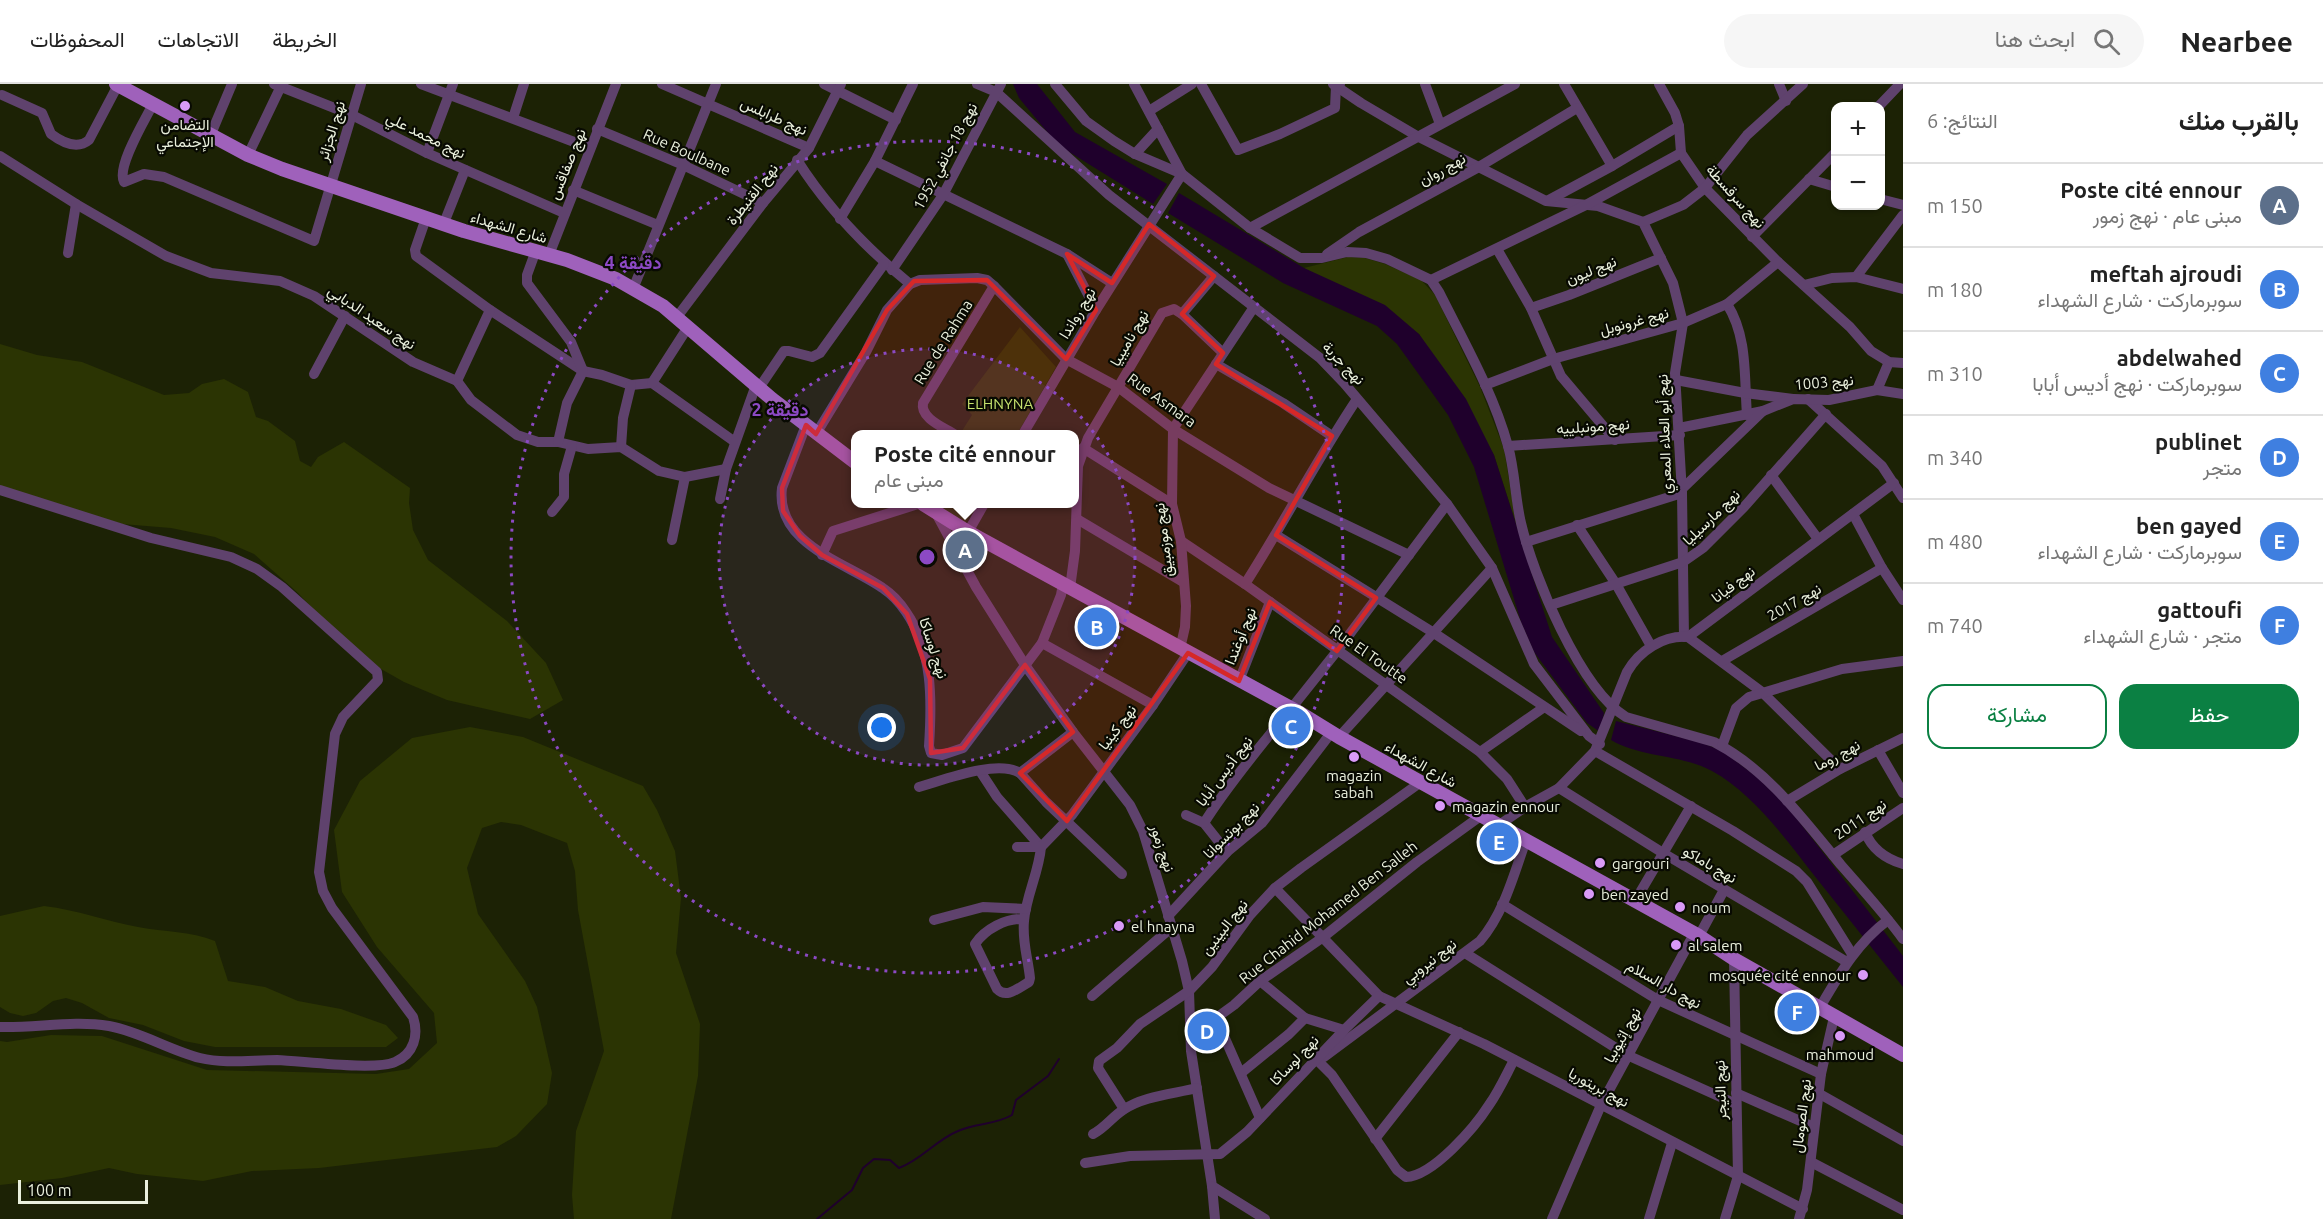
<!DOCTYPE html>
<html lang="ar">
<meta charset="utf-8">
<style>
:root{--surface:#fff;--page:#f6f6f6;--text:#222;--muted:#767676;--line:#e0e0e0;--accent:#0b8043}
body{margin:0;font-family:Ubuntu,Vazirmatn,sans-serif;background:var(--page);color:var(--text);direction:rtl}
.controls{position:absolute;right:18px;top:18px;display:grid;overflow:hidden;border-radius:12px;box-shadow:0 2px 4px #0004}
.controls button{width:54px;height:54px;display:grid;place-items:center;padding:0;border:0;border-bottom:2px solid var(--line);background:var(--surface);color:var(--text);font:30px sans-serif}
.scale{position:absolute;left:18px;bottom:15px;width:130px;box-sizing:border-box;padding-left:6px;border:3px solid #eaf0dd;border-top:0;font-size:16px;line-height:21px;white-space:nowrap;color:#eaf0dd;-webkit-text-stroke:4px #080a02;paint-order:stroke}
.you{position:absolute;left:882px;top:644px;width:21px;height:21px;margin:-15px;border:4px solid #fff;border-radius:50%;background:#1a73e8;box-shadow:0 0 0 9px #1a73e833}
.badge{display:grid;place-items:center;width:39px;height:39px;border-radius:50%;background:var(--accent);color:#fff;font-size:20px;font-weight:700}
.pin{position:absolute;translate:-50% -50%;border:3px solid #fff;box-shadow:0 2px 6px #0006}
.popup{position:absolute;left:851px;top:346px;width:228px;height:78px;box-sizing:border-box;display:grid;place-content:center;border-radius:12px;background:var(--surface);filter:drop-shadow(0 2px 4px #0005);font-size:20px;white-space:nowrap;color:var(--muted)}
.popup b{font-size:22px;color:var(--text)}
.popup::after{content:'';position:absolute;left:50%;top:100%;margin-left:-12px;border:12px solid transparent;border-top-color:var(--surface)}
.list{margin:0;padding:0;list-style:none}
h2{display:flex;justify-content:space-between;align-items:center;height:78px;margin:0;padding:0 24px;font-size:26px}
h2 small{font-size:20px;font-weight:400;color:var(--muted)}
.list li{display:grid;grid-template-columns:39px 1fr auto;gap:18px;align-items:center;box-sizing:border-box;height:84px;padding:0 24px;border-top:2px solid var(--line)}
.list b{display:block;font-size:22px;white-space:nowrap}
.list p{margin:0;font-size:20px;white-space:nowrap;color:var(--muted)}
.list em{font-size:20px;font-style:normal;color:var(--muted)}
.actions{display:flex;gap:12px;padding:18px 24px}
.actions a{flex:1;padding:14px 0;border:2px solid var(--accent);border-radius:18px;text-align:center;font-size:21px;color:var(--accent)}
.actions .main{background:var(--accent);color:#fff}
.icon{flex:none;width:33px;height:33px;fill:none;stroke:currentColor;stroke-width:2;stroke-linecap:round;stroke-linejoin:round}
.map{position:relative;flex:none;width:1903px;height:1135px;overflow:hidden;direction:ltr}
header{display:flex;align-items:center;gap:36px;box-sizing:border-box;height:84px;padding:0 30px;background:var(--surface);border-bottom:2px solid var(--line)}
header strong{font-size:28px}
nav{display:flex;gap:33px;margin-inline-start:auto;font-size:21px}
.search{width:420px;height:54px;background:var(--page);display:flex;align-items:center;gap:15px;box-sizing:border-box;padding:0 21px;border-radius:33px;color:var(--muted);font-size:22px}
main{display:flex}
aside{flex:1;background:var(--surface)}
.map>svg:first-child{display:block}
.green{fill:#2b3403}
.water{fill:#1f002c}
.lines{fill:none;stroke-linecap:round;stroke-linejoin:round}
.stream{stroke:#1f002c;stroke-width:2}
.minor{stroke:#5f426d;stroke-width:10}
.major{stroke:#9f61bb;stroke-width:14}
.marked{fill:#d62828;fill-opacity:0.2;stroke:#d62828;stroke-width:4.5;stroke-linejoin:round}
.ring{fill:none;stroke:#8c49c4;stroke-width:3;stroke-dasharray:3 6}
.poi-dot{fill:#d99af7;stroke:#080a02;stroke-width:2}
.labels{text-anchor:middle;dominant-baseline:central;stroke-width:4.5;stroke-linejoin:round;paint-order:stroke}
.street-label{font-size:15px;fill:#eaf0dd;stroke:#080a02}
.poi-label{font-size:15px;fill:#eaf0dd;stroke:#080a02;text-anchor:start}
.park-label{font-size:15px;fill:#c6e06e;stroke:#080a02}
.centre{fill:#8c49c4;stroke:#080a02;stroke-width:3}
.ring-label{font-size:18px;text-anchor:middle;font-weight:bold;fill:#8c49c4;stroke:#080a02;stroke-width:4.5;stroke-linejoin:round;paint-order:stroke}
</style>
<header>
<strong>Nearbee</strong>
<div class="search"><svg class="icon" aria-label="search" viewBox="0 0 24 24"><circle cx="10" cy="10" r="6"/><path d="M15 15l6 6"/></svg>ابحث هنا</div>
<nav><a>الخريطة</a><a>الاتجاهات</a><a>المحفوظات</a></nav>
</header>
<main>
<aside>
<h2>بالقرب منك<small>النتائج: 6</small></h2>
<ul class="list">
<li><span class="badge" style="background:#5c6f8a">A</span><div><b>Poste cité ennour</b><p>مبنى عام · نهج زمور</p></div><em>150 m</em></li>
<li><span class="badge" style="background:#3f7fe0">B</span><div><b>meftah ajroudi</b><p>سوبرماركت · شارع الشهداء</p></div><em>180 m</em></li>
<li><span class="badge" style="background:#3f7fe0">C</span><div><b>abdelwahed</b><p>سوبرماركت · نهج أديس أبابا</p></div><em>310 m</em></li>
<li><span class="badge" style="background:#3f7fe0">D</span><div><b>publinet</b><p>متجر</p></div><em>340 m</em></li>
<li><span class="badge" style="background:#3f7fe0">E</span><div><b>ben gayed</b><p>سوبرماركت · شارع الشهداء</p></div><em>480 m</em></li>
<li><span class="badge" style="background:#3f7fe0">F</span><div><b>gattoufi</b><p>متجر · شارع الشهداء</p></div><em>740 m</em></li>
</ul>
<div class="actions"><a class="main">حفظ</a><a>مشاركة</a></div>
</aside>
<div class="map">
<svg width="1903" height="1135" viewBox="0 0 1903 1135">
<rect width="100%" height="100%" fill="#1c2205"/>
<!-- green -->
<g class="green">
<path d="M1348,173L1365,174L1385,180L1421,196L1435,211L1480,303L1504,365L1516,439L1494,371L1419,250L1304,184Z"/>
<path d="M1020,243L1056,283L1017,350H960L972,331L962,320Z"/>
<path d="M0,260L37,271L82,278L164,311L189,309L202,300L224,295L248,308L256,333L268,337L295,357L300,377L311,383L318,373L344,358L410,404L409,419L413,446L428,476L507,537L546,579L563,616L530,635L447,616L404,598L367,577L333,546L298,509L254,470L215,453L171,444L122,440L0,403Z"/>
<path d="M931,420H977L965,439Z"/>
<path d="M470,643L523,653L643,702L657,726L675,767L681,814L676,869L700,940L698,992L671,1135H574L572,1111L576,1047L604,967L578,826L575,787L567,759L521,741L501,738L482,744L467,784L478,830L525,897L537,923L552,989L547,1020L516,1052L497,1063L319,1084L252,1087L203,1097L137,1090L109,1084L62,1094L0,1101V957L7,958L51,951L102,952L207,986L376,990L409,985L437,959L434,929L377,863L342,808L334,746L360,697L412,654Z"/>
<path d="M44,822C78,826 105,837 138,843C165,848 190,847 215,857L228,897L265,903L298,917L341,925L386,941L398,954L386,963H215L184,957L143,941L109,934L82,919L66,914L53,917L36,929L23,932L10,929L0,923V832Z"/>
</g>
<!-- water -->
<g class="water">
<path d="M1013,0H1037L1075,48L1167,100L1153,120L1058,61L1019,14Z"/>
<path d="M1179,109L1304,184L1385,221L1419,250L1466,315L1494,371L1552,553L1604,629L1600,648L1587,639L1534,568L1521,538L1474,383L1448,331L1397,260L1377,242L1283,199L1168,129Z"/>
<path d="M1616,637L1703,659L1724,668L1757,693L1787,722L1903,872V903C1874,867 1846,831 1817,795C1788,758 1754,710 1712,687C1680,670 1642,674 1611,656Z"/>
</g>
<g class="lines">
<!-- stream -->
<path class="stream" d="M817,1135L852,1106L863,1084L874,1075L890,1076L899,1084C921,1076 936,1056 958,1047C976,1039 995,1041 1012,1031L1016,1016L1048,992L1059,975"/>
<!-- minor -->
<g class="minor">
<path d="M274,0L352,31L427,69L564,129"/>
<path d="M421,0L590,64"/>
<path d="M662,0L809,64"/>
<path d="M824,0L896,36"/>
<path d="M977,0L996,8L1109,111L1320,274L1344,299L1447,420L1492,484L1534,580L1589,652L1600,660"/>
<path d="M1055,0L1086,37L1114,57L1135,70L1182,90L1250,144L1300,174H1322L1347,168L1366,169L1387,175L1431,196L1439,208C1464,258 1493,308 1508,362C1515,387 1515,414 1521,439C1533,491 1580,605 1626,633L1714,658C1767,685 1804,736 1841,781C1862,805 1884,829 1903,855"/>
<path d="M1201,0L1238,66L1280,50L1335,24L1336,2L1340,0"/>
<path d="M1333,0L1361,19L1417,52L1546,117L1598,122L1643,138L1673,199L1683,239L1675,289L1682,409L1684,553"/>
<path d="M1425,0L1440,40"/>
<path d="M1564,0L1612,82"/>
<path d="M1779,0L1786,17"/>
<path d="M2,11L42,29L51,50C63,59 77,66 89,56L118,1"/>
<path d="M153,20C145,36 116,83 124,98L144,90L164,93L314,157L361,0"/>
<path d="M1879,22L1900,0"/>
<path d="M1149,27L1192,0"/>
<path d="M513,34L524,0"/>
<path d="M1679,42L1681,69"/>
<path d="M597,45L683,81L763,119"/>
<path d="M211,50L232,0"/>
<path d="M427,69L453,0"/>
<path d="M1681,69L1705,104L1778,178L1850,243L1871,267L1889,278L1903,279"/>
<path d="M1135,70L1158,45"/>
<path d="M248,71L282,0"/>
<path d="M0,72L76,120L166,172L211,189L280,197L314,212L413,278L457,297L471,316L517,351L538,358H558L588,365L621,363L659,387L685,393L726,385"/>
<path d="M797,76C828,125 866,164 910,200"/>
<path d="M875,77L1067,170L1112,199"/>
<path d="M1809,95L1836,103"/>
<path d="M573,106L658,141"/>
<path d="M1880,115L1903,121"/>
<path d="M1547,117L1612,82L1679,42L1675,29L1659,0"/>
<path d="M426,134L415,166L416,172L490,226L583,287L602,291L631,301L652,299L735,358"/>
<path d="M840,135L875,77L913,0"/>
<path d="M1643,138L1683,121L1705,104L1747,51L1803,0"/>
<path d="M444,139L465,86"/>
<path d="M1250,144L1515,0"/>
<path d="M1752,153L1836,68"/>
<path d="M1497,165L1531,224L1561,292L1615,356"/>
<path d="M68,169L76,120"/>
<path d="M535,169L527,191V199L571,258L583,287L567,319L558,358"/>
<path d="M1067,170L1096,226"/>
<path d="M1327,170L1359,148L1477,84L1577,24"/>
<path d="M549,171L616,0"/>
<path d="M892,186L943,111L1001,0"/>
<path d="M1856,193L1903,131"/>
<path d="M1431,196L1586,121L1681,69"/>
<path d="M1804,201L1832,194L1856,193L1903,205"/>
<path d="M633,205L716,0"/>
<path d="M1727,220C1748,253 1744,293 1747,331"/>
<path d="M1531,224L1569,211L1661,174"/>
<path d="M1182,230L1214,192"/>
<path d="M677,233L763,119L809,64L841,0"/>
<path d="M1216,280L1283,319L1332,352"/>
<path d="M314,290L345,232"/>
<path d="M1676,296L1745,309L1793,315"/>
<path d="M457,297L490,226"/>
<path d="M652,299L688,243"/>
<path d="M1485,301L1553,275L1683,239L1727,220L1778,178"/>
<path d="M759,304L784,267H789L812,273L820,269L884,180"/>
<path d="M1877,306L1889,278"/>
<path d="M1808,315L1882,382L1903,414"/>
<path d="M806,341L782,404C775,461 848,479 884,505C893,511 900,519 906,528C933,567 932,617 929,662L931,669L942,671L963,664L1042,559L1061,511L1063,500"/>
<path d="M1679,344L1763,327L1793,315L1829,316L1877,306L1903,310"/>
<path d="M816,350L866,268L887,226L910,200L920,196L977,194L987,196L994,202L1066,275L1118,303L1173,345L1269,404L1409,471"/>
<path d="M954,350C943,343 920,334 923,319L994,202"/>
<path d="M1023,350L1096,226L1182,90L1134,0"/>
<path d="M1508,362L1680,351"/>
<path d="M621,363L623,334L631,301"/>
<path d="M1083,364L1172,420"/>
<path d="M1771,391L1818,455"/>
<path d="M1682,405L1763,327"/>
<path d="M0,406L151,454L231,473L257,485L282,503L377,588L378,596L343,633L335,650L319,788L323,807L332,824L413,933C419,951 414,970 395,978C375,987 303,977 277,976C251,976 225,980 200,974C169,966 141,948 109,942C73,936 37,944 0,943"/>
<path d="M720,415L726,385L756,301"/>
<path d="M552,428L564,413V390L572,362"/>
<path d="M936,429L976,503L1025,581L1073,648L1130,721L1143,747L1182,877L1189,907L1191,967L1212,1102L1265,1135"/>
<path d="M1853,430L1882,484L1903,516"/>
<path d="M1077,435L1183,498"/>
<path d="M1577,441L1616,500L1651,562"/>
<path d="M968,448L984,420"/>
<path d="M1276,451L1434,549L1581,647"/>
<path d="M672,456L685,393"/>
<path d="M1181,457L1245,500L1480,668L1507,695L1525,723"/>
<path d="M1526,458L1682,409"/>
<path d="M822,471L833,447L918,420"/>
<path d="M1245,500C1284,439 1317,375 1357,315"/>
<path d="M1070,504L1075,467L1078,382L1088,354L1162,229L1174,225L1182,230L1223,269"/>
<path d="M1551,521L1683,478L1703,464L1744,423L1826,330"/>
<path d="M1688,553L1762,608L1840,685"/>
<path d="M1180,565L1185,543L1186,522L1181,457L1172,420L1173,345L1254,223"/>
<path d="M1722,577L1882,484"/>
<path d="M1239,597L1270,518"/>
<path d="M1153,621L1188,569"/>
<path d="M1339,653L1492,484"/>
<path d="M1722,662L1736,624L1749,613L1842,585L1903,577"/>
<path d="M1878,666L1903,709"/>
<path d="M1595,667L1733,747L1796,787L1807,798L1852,870"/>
<path d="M1480,668L1543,624"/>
<path d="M980,687L997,713L1041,763C1039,788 1026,812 1024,837C1022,858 1028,874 1030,894L1029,898C1018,904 1007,915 997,905L975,860C985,845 1006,834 1024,835"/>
<path d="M1020,689L1046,718L1122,790"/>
<path d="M919,703C944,696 997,675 1020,689L1073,648"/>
<path d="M1559,704L1663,769L1847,878"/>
<path d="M1787,717L1840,685L1903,654"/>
<path d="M1186,731L1204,739L1227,768"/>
<path d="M1204,739C1224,707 1247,679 1271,649C1278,640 1283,626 1294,621L1337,567L1447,420"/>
<path d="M1499,741L1525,723L1559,704L1595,667L1627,588C1639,567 1663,551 1688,553L1894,399"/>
<path d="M1865,748C1872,765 1886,775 1903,780"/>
<path d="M1017,763H1041L1072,731L1153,621L1042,559"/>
<path d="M1833,771L1903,724"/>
<path d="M1275,804L1379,912L1484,960L1803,1125"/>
<path d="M1635,817L1691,722"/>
<path d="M1502,820L1658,916L1821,990"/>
<path d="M1168,832L1227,768L1262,739L1331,649"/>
<path d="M934,836L983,823L1026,825"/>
<path d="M1699,852L1724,806"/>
<path d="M1465,869L1627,971L1736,1020"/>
<path d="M1260,897L1305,934L1344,946"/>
<path d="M1092,912L1171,844"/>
<path d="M1819,925C1839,891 1856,860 1888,836"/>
<path d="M1216,934L1260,1034"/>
<path d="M1191,942L1196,944L1216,934L1234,921L1260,897L1322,854L1417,778L1482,731"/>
<path d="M1324,973L1480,857C1504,829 1514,790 1526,756"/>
<path d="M1316,975L1332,991L1397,1086L1406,1093C1433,1092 1475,1043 1489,1021C1499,1007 1506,991 1514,976"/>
<path d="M1241,989L1289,950L1305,934"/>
<path d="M1736,1009L1814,1043"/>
<path d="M1818,1009L1903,1057"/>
<path d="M1124,1025L1098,984L1099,977L1117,964L1140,940L1189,907L1212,883L1250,831L1275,804L1301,784L1421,698"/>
<path d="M1093,1050C1105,1044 1112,1033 1123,1026C1143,1012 1173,1010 1197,1004"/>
<path d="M1375,1055L1459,948"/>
<path d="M1811,1078L1903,1126"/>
<path d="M1085,1079L1130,1072L1220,1070L1247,1048L1344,946L1379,912"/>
<path d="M1212,1102L1215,1135"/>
<path d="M1552,1135L1601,1021L1694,850"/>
<path d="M1649,1135L1672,1059"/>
<path d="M1725,1135L1738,1092L1734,875"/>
<path d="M1799,1135L1807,1106L1821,990L1834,933"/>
</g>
<!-- major -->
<g class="major">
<path d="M116,0L248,71L282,85L464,147L567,176L616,195L663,222L772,315L856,379"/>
<path d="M923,420L968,448L1300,629L1339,653L1699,852L1734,875L1903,971"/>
</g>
</g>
<!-- marked area -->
<path class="marked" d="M1149,140L1214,192L1182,230L1223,269L1216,280L1332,352L1276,451L1376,514L1337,567L1270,518L1239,597L1188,569L1067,737L1020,689L1073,648L1025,581L963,664L931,669L930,595L907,530L883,504L822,471L800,452L783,427L782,404L806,341L816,350L887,226L914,197L987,196L1066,275L1096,226L1067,170L1112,199Z"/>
<!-- distance rings -->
<circle cx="927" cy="473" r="208" fill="#8c49c4" fill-opacity=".12"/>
<g class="ring">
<circle cx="927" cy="473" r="208"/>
<circle cx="927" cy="473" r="416"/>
</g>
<!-- markers -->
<g class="poi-dot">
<circle cx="185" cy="22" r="6"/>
<circle cx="1354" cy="673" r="6"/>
<circle cx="1440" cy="722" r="6"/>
<circle cx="1600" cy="779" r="6"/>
<circle cx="1589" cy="810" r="6"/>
<circle cx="1680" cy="823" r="6"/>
<circle cx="1119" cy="842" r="6"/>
<circle cx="1676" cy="861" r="6"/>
<circle cx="1863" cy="891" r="6"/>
<circle cx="1840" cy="952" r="6"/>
</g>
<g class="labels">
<!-- street labels -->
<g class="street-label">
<text transform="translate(774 32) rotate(24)">نهج طرابلس</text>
<text transform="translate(331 47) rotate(-73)">نهج الجزائر</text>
<text transform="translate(426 51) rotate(26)">نهج محمد علي</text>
<text transform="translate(687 68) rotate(24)">Rue Boulbane</text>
<text transform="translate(945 72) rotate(-62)">نهج 18 جانفي 1952</text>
<text transform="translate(567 80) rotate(-68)">نهج صفاقس</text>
<text transform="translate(1442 85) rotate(-29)">نهج روان</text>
<text transform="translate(752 110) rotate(-52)">نهح القنيطرة</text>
<text transform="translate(1736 112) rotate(48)">نهج سرقسطة</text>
<text transform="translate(509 143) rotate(16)">شارع الشهداء</text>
<text transform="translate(1591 186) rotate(-22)">نهج ليون</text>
<text transform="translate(1077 229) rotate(-59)">نهج رواندا</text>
<text transform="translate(372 233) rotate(34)">نهج سعيد الدبابي</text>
<text transform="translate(1634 237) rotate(-15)">نهج غرونوبل</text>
<text transform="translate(1129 254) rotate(-60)">نهج ناميبيا</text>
<text transform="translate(943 258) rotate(-58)">Rue de Rahma</text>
<text transform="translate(1344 279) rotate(46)">نهج جربة</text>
<text transform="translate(1824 298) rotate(-5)">نهج 1003</text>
<text transform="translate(1162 316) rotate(36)">Rue Asmara</text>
<text transform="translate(1593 342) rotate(-4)">نهج مونبلييه</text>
<text transform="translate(1664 350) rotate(-92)">نهج أبو العلاء المعري</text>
<text transform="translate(1711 433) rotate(-44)">نهج مارسيليا</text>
<text transform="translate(1163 456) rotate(-97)">نهج موزمبيق</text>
<text transform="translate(1733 500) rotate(-37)">نهج فيانا</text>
<text transform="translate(1794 518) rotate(-30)">نهج 2017</text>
<text transform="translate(1240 552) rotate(-68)">نهج أوغندا</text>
<text transform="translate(934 564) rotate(72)">نهج لوساكا</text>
<text transform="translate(1369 570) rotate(35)">Rue El Toutte</text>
<text transform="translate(1117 643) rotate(-53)">نهج كينيا</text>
<text transform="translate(1837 671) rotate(-28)">نهج روما</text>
<text transform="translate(1421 680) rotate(29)">شارع الشهداء</text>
<text transform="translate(1224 687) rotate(-53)">نهج أديس أبابا</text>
<text transform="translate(1860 735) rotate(-34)">نهج 2011</text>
<text transform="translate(1231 746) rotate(-45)">نهج بوتسوانا</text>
<text transform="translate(1163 764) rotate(72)">نهج زمور</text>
<text transform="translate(1710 780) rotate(30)">نهج باماكو</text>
<text transform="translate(1328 828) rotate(-38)">Rue Chahid Mohamed Ben Salleh</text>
<text transform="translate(1224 843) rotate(-52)">نهج البينين</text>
<text transform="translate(1429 877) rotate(-37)">نهج نيروبي</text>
<text transform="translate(1664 900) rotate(29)">نهج دار السلام</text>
<text transform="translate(1622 951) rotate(-61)">نهج إثيوبيا</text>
<text transform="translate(1294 976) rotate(-46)">نهج لوساكا</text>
<text transform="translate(1599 1003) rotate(28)">نهج بريتوريا</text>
<text transform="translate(1720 1006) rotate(-92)">نهج النيجر</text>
<text transform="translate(1801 1032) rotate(-83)">نهج الصومال</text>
</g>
<!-- poi labels -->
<g class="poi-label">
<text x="185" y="40" text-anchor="middle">التضامن<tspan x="185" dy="17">الإجتماعي</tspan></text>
<text x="1354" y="691" text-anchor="middle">magazin<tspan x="1354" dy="17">sabah</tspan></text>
<text x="1452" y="722">magazin ennour</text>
<text x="1612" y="779">gargouri</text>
<text x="1601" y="810">ben zayed</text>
<text x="1692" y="823">noum</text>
<text x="1131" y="842">el hnayna</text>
<text x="1688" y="861">al salem</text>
<text x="1851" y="891" text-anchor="end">mosquée cité ennour</text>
<text x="1840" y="970" text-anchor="middle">mahmoud</text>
</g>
<!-- park labels -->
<g class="park-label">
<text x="1000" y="319">ELHNYNA</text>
</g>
</g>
<circle cx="927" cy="473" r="9" class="centre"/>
<g class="ring-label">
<text x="633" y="185">4 دقيقة</text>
<text x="780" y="332">2 دقيقة</text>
</g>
</svg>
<div class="controls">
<button>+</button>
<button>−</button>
</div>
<div class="scale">100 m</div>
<div class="you"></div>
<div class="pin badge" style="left:965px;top:466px;background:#5c6f8a">A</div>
<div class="popup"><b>Poste cité ennour</b>مبنى عام</div>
<div class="pin badge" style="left:1097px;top:543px;background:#3f7fe0">B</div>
<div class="pin badge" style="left:1291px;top:642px;background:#3f7fe0">C</div>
<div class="pin badge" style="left:1207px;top:947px;background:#3f7fe0">D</div>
<div class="pin badge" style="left:1499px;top:758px;background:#3f7fe0">E</div>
<div class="pin badge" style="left:1797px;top:928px;background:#3f7fe0">F</div>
</div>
</main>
